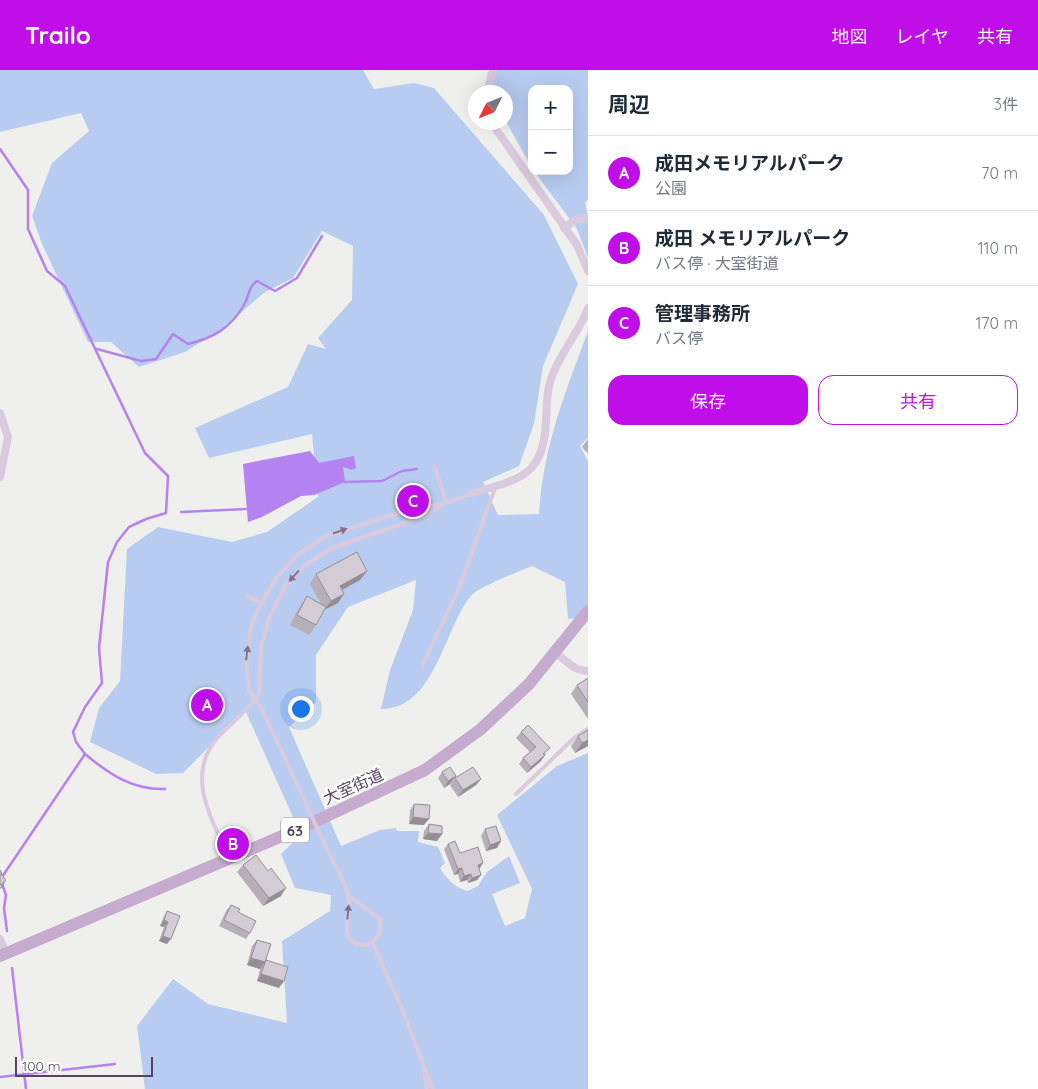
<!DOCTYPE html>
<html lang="ja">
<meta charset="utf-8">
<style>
:root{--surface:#fff;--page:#f6f6f7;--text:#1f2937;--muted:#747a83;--line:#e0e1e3;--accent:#c00ee9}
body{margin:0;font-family:Quicksand,"Noto Sans JP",sans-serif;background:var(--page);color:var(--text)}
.controls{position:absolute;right:15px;top:15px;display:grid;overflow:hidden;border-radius:10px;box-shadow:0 5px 20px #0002}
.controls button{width:45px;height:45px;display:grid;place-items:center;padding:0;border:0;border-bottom:1px solid var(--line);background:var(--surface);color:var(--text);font:25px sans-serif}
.compass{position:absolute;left:468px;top:15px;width:45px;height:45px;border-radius:50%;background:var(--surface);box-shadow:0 5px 20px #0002;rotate:227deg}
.scale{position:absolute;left:15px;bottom:12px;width:138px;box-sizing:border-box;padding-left:5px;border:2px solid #55445c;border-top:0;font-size:14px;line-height:18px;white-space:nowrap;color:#55445c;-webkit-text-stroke:4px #fff;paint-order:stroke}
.you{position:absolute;left:300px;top:638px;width:18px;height:18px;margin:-12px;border:4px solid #fff;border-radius:50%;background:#1a73e8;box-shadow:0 0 0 8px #1a73e833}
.badge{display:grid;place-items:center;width:32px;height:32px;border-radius:50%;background:var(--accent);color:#fff;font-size:16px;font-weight:700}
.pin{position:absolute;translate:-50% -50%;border:2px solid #fff;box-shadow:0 1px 5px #0006}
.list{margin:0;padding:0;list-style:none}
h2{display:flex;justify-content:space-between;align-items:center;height:65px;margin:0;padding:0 20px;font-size:21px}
h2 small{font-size:16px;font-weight:400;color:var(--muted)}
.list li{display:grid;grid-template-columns:32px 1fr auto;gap:15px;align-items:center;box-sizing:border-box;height:75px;padding:0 20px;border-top:1px solid var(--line)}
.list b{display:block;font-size:19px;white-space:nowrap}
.list p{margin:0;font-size:16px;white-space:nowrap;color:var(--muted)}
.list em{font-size:16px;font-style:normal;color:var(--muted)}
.actions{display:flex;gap:10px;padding:15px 20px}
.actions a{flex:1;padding:11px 0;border:1px solid var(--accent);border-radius:15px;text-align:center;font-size:18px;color:var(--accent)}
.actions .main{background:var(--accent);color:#fff}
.map{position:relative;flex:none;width:588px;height:1019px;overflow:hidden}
header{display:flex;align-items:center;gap:30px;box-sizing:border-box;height:70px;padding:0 25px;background:var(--accent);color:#fff}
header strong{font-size:24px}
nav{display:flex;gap:28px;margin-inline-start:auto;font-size:18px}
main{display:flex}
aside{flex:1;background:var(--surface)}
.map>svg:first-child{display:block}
.green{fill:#b8ccf1}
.water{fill:#b582f1}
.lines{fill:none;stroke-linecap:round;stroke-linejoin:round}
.stream{stroke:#b582f1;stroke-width:2.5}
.lane{stroke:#d9cade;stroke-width:4}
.street{stroke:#d9cade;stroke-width:8}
.primary{stroke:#c5abce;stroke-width:12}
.lane-bridge{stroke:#d9cade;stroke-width:4}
.wall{fill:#b6afb7}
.shaded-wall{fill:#948f95}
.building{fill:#d4ccd5;stroke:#948f95}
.oneway{fill:#83738a}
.labels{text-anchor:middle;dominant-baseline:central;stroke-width:4.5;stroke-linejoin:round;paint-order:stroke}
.shield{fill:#fff;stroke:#887c8d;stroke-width:1}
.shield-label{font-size:15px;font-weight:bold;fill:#55445c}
.street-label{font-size:16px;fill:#55445c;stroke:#fff}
</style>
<header>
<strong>Trailo</strong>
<nav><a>地図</a><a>レイヤ</a><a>共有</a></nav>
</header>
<main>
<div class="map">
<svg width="588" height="1019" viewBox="0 0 588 1019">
<rect width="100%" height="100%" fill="#eff0ed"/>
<!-- green -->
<g class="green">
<path d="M0,0H363L374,19L414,13L434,18L544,145L578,214L543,296L534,354L519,396L483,412L498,445L539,444C543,377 565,323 588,261V368L580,376L588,391V547L568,549L565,512L532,496C518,502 478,517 470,527C444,560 434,640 381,639L390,600L413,540L416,510L348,537L316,585V632L289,657L341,776L380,760L396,758L397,761H419L418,772L438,777L445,793L440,798C447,809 454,817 467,821L478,816L487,802L509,786L520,813L492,824L505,856L525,848L532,819L497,745L557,696L588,683V1019H145L137,956L173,909L208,934L287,953L282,871L330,841L331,825L295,818L281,784L301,765L245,640L183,703L156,704L90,672L99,638L120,611L127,479L158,457L232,472L267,462L318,427L312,364L209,388L195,358L288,317L308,274L326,279L318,268L352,230L353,176L322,161L293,208L265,222L219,261L185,282L139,297L111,272H88L42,174L32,146L52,93L89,61L81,43L0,62Z"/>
<path d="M491,0H588V129L585,133L588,147V188L577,159L534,101H569V19H532V98L506,52V22H494L487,3Z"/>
</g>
<!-- water -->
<path class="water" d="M310,381L319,393L354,386L356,398L352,400L343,397L345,412L314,425L301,426L262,447L248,452L243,394Z"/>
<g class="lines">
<!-- stream -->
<g class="stream">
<path d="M0,79L28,120V159L47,201L65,216L145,383L168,406L166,443L146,449L129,457L117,472L108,492L99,578L102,613L85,637L73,662L76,672L85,684L2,807"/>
<path d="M97,279L141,291L156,289L173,264L188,274C213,268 231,258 244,235C249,227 248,217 257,211L275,221L297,208L322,166"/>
<path d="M345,412L382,411L402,401L417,399"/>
<path d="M181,442L246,439"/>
<path d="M85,684C109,704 132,720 165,719"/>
<path d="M2,814L6,825L4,838L7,861"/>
<path d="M12,898L26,1019"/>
<path d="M0,1007L115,994"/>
</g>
<!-- lane -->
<g class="lane">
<path d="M435,397L446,433"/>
<path d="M248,526L261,533"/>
<path d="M423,594L459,518L495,418"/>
<path d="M270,656L261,637L249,621L246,591L251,557L257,541L277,507L298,484L326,466L417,437L444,434"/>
<path d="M516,724L574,668L588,659"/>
<path d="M325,775C332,791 344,808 348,825C353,841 335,872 362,875C370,876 376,869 380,863V849L349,826"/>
<path d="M229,787C211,748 184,704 219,666C232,652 249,640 259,624L261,576L269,548L286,515L305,495L332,478L422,447L446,433L473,423"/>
<path d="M372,872L401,936L433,1019"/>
<path d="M424,1000L427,1019"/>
</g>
<!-- street -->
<g class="street">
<path d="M487,22L493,0"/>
<path d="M491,52L577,175L588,201"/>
<path d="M564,158L575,150L588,148"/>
<path d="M0,343L8,367L0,407"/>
<path d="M473,423C520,409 544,406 546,351C547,337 546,322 551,309C559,284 579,263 588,238"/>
<path d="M555,582C565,590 574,601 588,601"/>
<path d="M0,869L6,883"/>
</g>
<!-- primary -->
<path class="primary" d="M0,886L301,758L425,700L481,659L529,614L588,541"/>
<!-- lane-bridge -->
<path class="lane-bridge" d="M270,656L325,775"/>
</g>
<!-- wall -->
<g class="wall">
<path d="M588,369V384L582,377Z"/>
<path d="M367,501L360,510L342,520L338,533L324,540L316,555L309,565L290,555L300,536L307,526L321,534L310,514L316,504Z"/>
<path d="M588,608V649L571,624L577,615Z"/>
<path d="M521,662L546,684L541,691L527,703L519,694L523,688L530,682L516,668Z"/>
<path d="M578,666L588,676L575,683L571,676Z"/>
<path d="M442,702L451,713L444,718L438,708Z"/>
<path d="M455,708L481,709L476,715L458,727L450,715Z"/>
<path d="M414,734L424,755L409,754L410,740Z"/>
<path d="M429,754L442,764L437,771L423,769L424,761Z"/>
<path d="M485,759L501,771L497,778L486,781L481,766Z"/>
<path d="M448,774L480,798H479L481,805L477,810L468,813L467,810L460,812L458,804L454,805L444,779Z"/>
<path d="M243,795L281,826L263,836L237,802Z"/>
<path d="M231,835L250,863L246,869L219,856L226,841Z"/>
<path d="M167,841V874L159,871L164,857L160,856L164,846Z"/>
<path d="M257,870L265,890L279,918L257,911L260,899L247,895L252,876Z"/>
</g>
<!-- shaded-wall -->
<g class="shaded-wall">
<path d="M367,501L360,510L333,525L340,516Z"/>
<path d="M344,524L338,533L324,540L331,531Z"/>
<path d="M588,670V676L575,683L582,673Z"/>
<path d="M545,685L541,691L527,703L531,697Z"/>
<path d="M456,706L451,713L444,718L448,711Z"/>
<path d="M481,709L476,715L458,727L463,720Z"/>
<path d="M413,747L429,749L424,755L409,754Z"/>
<path d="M428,763L442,764L437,771L423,769Z"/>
<path d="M501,771L497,778L486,781L490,775Z"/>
<path d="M483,793L480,798L474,800L478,795Z"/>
<path d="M462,798L458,804L454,805L458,799Z"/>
<path d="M471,804L467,810L460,812L464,806Z"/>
<path d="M481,805L477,810L468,813L472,808Z"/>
<path d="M6,810L2,817L0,819L1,815Z"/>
<path d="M286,818L281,826L263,836L269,828Z"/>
<path d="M164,850L168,852L164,857L160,856Z"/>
<path d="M163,866L171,869L167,874L159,871Z"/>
<path d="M251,888L265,892L260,899L247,895Z"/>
<path d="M261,904L284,911L279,918L257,911Z"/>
</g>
<!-- building -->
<g class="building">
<path d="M357,482L367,501L340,516L344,524L331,531L316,504Z"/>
<path d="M307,526L326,537L316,555L297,545Z"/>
<path d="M588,608V632L577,615Z"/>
<path d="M528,655L550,678L543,684L545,685L531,697L523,688L536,677L521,662Z"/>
<path d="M588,660V670L582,673L578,666Z"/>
<path d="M450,697L456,706L448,711L442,702Z"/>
<path d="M473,697L481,709L463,720L455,708Z"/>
<path d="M414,734L430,735L429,749L413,747Z"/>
<path d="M429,754L442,756V764L428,763Z"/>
<path d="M496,756L501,771L490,775L485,759Z"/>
<path d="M455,771L460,783L478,777L483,793L478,795L481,805L472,808L471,804L464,806L462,798L458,799L448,774Z"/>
<path d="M256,785L268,801L271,798L286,818L269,828L243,795Z"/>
<path d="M0,800L2,803L1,804L6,810L1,815L0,814Z"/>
<path d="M231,835L240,839L238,842L256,851L250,863L224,850Z"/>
<path d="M167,841L180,846L171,869L163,866L168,852L164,850Z"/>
<path d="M257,870L271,874L265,892L251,888Z"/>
<path d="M266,890L288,897L284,911L261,904Z"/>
</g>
<!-- one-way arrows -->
<defs><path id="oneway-solid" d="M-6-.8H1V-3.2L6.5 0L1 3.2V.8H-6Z" transform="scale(1.25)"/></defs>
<g class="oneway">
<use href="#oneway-solid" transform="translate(340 461) rotate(-19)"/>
<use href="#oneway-solid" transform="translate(294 506) rotate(132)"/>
<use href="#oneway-solid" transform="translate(247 583) rotate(-83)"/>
<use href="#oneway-solid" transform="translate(348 842) rotate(-85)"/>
</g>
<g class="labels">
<!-- shield labels -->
<rect class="shield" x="281" y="747.5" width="28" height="25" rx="4"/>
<g class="shield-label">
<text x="295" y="760">63</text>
</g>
<!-- street labels -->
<g class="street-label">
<text transform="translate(353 716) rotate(-24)">大室街道</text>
</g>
</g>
</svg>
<div class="controls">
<button>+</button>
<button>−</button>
</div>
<svg class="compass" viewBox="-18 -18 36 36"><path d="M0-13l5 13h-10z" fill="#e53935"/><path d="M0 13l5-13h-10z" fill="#747a83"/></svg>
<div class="scale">100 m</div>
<div class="you"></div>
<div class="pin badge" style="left:207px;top:635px">A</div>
<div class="pin badge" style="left:233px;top:774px">B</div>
<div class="pin badge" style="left:413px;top:431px">C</div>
</div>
<aside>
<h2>周辺<small>3件</small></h2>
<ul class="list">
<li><span class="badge">A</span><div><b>成田メモリアルパーク</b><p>公園</p></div><em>70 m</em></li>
<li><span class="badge">B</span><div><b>成田 メモリアルパーク</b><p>バス停 · 大室街道</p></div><em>110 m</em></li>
<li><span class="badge">C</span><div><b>管理事務所</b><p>バス停</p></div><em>170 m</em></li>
</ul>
<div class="actions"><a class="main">保存</a><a>共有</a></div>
</aside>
</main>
